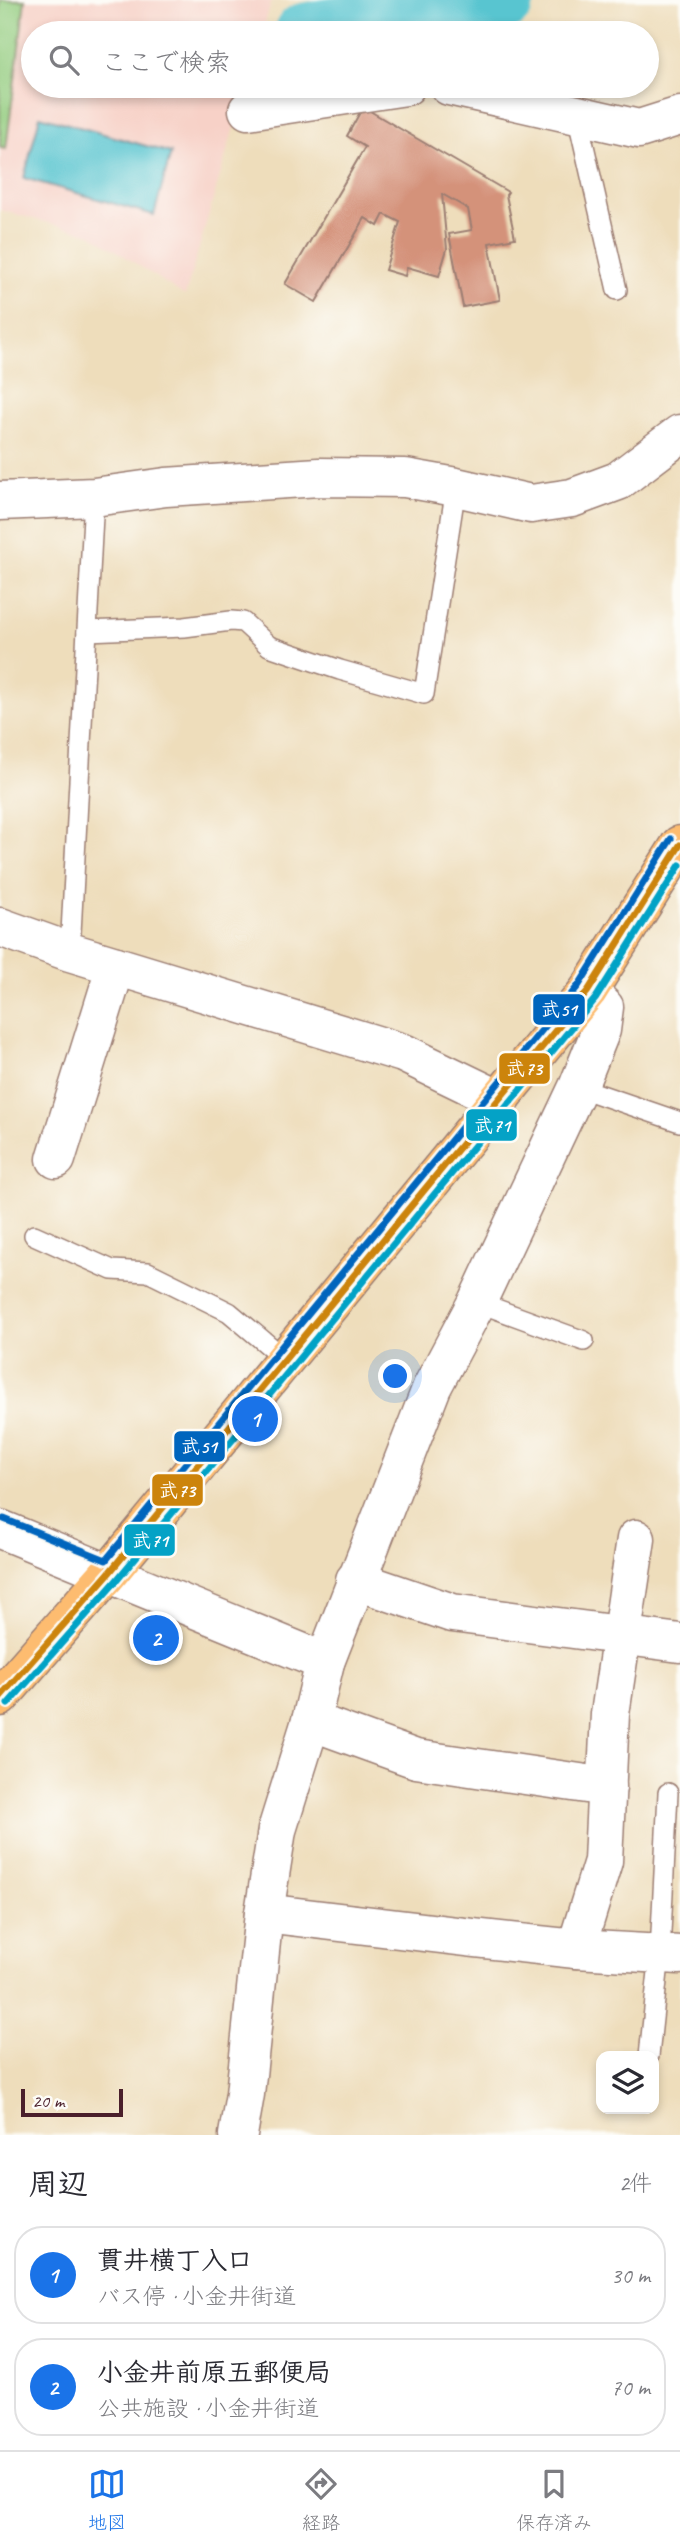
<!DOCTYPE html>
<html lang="ja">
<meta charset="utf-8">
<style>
:root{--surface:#fff;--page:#f2f2f3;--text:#2b2b33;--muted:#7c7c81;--line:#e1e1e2;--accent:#1a73e8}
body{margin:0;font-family:Caveat,"Klee One",sans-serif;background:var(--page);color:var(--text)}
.controls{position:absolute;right:21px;bottom:21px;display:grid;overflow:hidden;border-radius:14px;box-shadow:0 4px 10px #0003}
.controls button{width:63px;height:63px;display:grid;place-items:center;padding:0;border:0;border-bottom:2px solid var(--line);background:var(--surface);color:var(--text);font:35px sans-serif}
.scale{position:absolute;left:21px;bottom:18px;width:102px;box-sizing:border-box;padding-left:7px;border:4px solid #4a1f2b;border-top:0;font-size:19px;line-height:24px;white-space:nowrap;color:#4a1f2b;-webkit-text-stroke:5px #fdfcf7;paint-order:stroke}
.you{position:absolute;left:396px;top:1377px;width:24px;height:24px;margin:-18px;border:5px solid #fff;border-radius:50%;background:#1a73e8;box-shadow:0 0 0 10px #1a73e833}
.badge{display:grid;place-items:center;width:46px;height:46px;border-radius:50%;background:var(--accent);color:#fff;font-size:23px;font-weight:700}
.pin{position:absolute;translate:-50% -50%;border:4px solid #fff;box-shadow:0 2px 7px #0006}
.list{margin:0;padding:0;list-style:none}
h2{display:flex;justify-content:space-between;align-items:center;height:91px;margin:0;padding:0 28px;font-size:30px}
h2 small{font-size:23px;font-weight:400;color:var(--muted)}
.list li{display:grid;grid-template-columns:46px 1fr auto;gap:21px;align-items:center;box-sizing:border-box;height:98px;margin:0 14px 14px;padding:0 14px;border:2px solid var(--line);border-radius:28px}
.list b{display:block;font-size:26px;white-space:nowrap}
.list p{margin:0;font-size:23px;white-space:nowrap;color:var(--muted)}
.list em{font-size:23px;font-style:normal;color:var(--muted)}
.icon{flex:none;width:38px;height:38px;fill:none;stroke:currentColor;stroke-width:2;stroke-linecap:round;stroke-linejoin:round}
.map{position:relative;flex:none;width:680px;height:2135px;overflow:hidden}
.search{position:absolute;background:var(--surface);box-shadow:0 4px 10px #0003;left:21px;right:21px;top:21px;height:77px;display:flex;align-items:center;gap:18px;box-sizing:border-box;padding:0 24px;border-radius:38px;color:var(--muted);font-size:26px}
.sheet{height:315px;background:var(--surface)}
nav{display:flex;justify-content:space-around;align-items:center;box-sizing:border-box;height:98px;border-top:2px solid var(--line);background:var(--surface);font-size:19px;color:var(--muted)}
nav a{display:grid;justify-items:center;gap:4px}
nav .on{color:var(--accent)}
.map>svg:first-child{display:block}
.built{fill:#f7d1c7}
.green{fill:#93cc7f;stroke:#6e7655;stroke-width:2}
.water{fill:#58c5d0;stroke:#51727e;stroke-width:2}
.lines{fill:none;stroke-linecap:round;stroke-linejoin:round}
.river{stroke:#58c5d0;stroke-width:61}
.building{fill:#d4927a}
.lane-casing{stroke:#9c7e73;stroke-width:22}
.street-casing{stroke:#9c7e73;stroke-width:41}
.primary-casing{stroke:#9c7e73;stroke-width:41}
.lane{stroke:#fff;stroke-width:19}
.street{stroke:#fff;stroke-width:38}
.primary{stroke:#fdbc70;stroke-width:38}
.bus-1-casing{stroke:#fdfcf7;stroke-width:12}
.bus-2-casing{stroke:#fdfcf7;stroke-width:12}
.bus-3-casing{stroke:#fdfcf7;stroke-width:12}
.bus-1{stroke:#cc840b;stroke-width:7}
.bus-2{stroke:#04a2c6;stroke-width:7}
.bus-3{stroke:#0065bd;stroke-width:7}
.line-badge{stroke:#fdfcf7;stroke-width:2.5}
.badge-label{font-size:19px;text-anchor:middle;font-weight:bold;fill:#fff}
</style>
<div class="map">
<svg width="680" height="2135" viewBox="0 0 680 2135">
<rect width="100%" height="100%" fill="#fdfcf7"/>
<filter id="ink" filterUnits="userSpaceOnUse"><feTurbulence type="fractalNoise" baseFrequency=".0143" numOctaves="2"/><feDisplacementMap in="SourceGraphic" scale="14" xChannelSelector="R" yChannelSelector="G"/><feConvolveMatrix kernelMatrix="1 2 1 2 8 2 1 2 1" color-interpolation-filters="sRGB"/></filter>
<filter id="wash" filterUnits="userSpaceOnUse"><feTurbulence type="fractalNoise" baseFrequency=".00686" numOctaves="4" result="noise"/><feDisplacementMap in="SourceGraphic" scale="28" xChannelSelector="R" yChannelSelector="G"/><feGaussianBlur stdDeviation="1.57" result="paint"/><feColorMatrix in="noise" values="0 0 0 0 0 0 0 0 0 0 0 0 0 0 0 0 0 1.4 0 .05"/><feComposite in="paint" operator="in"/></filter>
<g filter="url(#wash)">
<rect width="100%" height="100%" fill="#edb"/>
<!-- built -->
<path class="built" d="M0,0H272L262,33H33V86H246L185,296L91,234L0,210Z"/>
<!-- green -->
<path class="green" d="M0,0H25L6,149L0,148Z"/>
<!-- water -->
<path class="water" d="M40,116L171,153L154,215L24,178Z"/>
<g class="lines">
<!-- river -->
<path class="river" d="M305,33L504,0"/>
</g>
<g id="blocks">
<!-- building -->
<path class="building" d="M363,107L508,192L506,195L515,238L489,243L500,300L463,307L449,234L472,230L468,209L442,194L447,249L439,276L407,267L405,276L385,270L400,222L384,214L378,226L365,218L316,302L285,284L365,147L347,136Z"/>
</g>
</g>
<g filter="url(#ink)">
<use href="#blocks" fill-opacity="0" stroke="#9c7e73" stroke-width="2"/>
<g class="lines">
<!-- lane casing -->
<g class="lane-casing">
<g id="lane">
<path d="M577,115L617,290"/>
<path d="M87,631L184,627L231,621L243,622L269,646L340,670L424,694L456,487"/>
<path d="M70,952L94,497"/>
<path d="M578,1087L680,1122"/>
<path d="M34,1235L112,1270L148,1272L229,1312L285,1359"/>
<path d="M477,1302L584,1341"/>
<path d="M649,2056L660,1953L668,1793"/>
</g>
</g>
<!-- street casing -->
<g class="street-casing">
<g id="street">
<path d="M449,86L639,129L680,116"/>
<path d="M248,110L406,86"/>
<path d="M0,501L94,497L166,487L319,477L405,478L456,487L531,504L572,498L618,481L680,434"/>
<path d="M0,927L70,952L403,1053L500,1100"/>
<path d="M56,1159L116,966"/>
<path d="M0,1529L325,1662"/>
<path d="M355,1580L452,1613L680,1643"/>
<path d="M311,1721L416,1759L607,1787"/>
<path d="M264,1913L474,1938L576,1949L680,1955"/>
<path d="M576,1949L603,1861L610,1714L636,1539"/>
<path d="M238,2135L245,2094L264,1913L277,1830L311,1721L325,1662L432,1387L477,1302L578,1087L601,1030L604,1007L588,991"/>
</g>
</g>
<!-- primary casing -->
<g class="primary-casing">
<path id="primary" d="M0,1697L109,1573L588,991L680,845"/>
</g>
<!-- lane -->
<use href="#lane" class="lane"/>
<!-- street -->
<use href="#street" class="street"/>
<!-- primary -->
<use href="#primary" class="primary"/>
<!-- bus-1 casing -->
<g class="bus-1-casing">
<path id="bus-1" d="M0,1697L109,1573L588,991L680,845"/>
</g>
<!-- bus-2 casing -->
<g class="bus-2-casing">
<path id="bus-2" d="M8,1704L117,1580L596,998L680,865"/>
</g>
<!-- bus-3 casing -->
<g class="bus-3-casing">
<path id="bus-3" d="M4,1519L106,1560L579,985L671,839"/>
</g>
<!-- bus-1 -->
<use href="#bus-1" class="bus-1"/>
<!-- bus-2 -->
<use href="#bus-2" class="bus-2"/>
<!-- bus-3 -->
<use href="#bus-3" class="bus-3"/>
</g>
</g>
<g class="line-badge">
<rect x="532" y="993" width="54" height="33" rx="7" fill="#0065bd"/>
<rect x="498" y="1052" width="53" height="33" rx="7" fill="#cc840b"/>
<rect x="465" y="1108" width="53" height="34" rx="7" fill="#04a2c6"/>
<rect x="173" y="1430" width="53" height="33" rx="7" fill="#0065bd"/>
<rect x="151" y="1473" width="53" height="34" rx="7" fill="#cc840b"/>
<rect x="123" y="1523" width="53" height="34" rx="7" fill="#04a2c6"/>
</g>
<g class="badge-label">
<text x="559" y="1016">武51</text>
<text x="524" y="1075">武73</text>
<text x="492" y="1132">武71</text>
<text x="199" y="1453">武51</text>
<text x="177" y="1497">武73</text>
<text x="150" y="1547">武71</text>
</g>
</svg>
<div class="controls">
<button><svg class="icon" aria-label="layers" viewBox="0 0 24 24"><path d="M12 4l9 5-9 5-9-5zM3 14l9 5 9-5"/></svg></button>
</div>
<div class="scale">20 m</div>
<div class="you"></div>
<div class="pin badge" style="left:255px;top:1419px">1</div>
<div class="pin badge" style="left:156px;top:1638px">2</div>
<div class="search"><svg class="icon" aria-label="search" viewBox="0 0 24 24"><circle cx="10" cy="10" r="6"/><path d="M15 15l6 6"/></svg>ここで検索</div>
</div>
<section class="sheet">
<h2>周辺<small>2件</small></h2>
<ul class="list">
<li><span class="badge">1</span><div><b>貫井横丁入口</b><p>バス停 · 小金井街道</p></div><em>30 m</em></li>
<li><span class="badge">2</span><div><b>小金井前原五郵便局</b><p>公共施設 · 小金井街道</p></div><em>70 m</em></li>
</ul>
</section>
<nav>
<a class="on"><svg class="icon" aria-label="map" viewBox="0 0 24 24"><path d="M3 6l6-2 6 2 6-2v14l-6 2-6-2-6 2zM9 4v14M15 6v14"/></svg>地図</a>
<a><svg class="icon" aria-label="directions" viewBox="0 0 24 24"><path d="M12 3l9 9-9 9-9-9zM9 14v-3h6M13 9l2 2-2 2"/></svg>経路</a>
<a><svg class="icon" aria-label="saved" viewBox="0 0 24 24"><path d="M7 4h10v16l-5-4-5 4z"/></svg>保存済み</a>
</nav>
